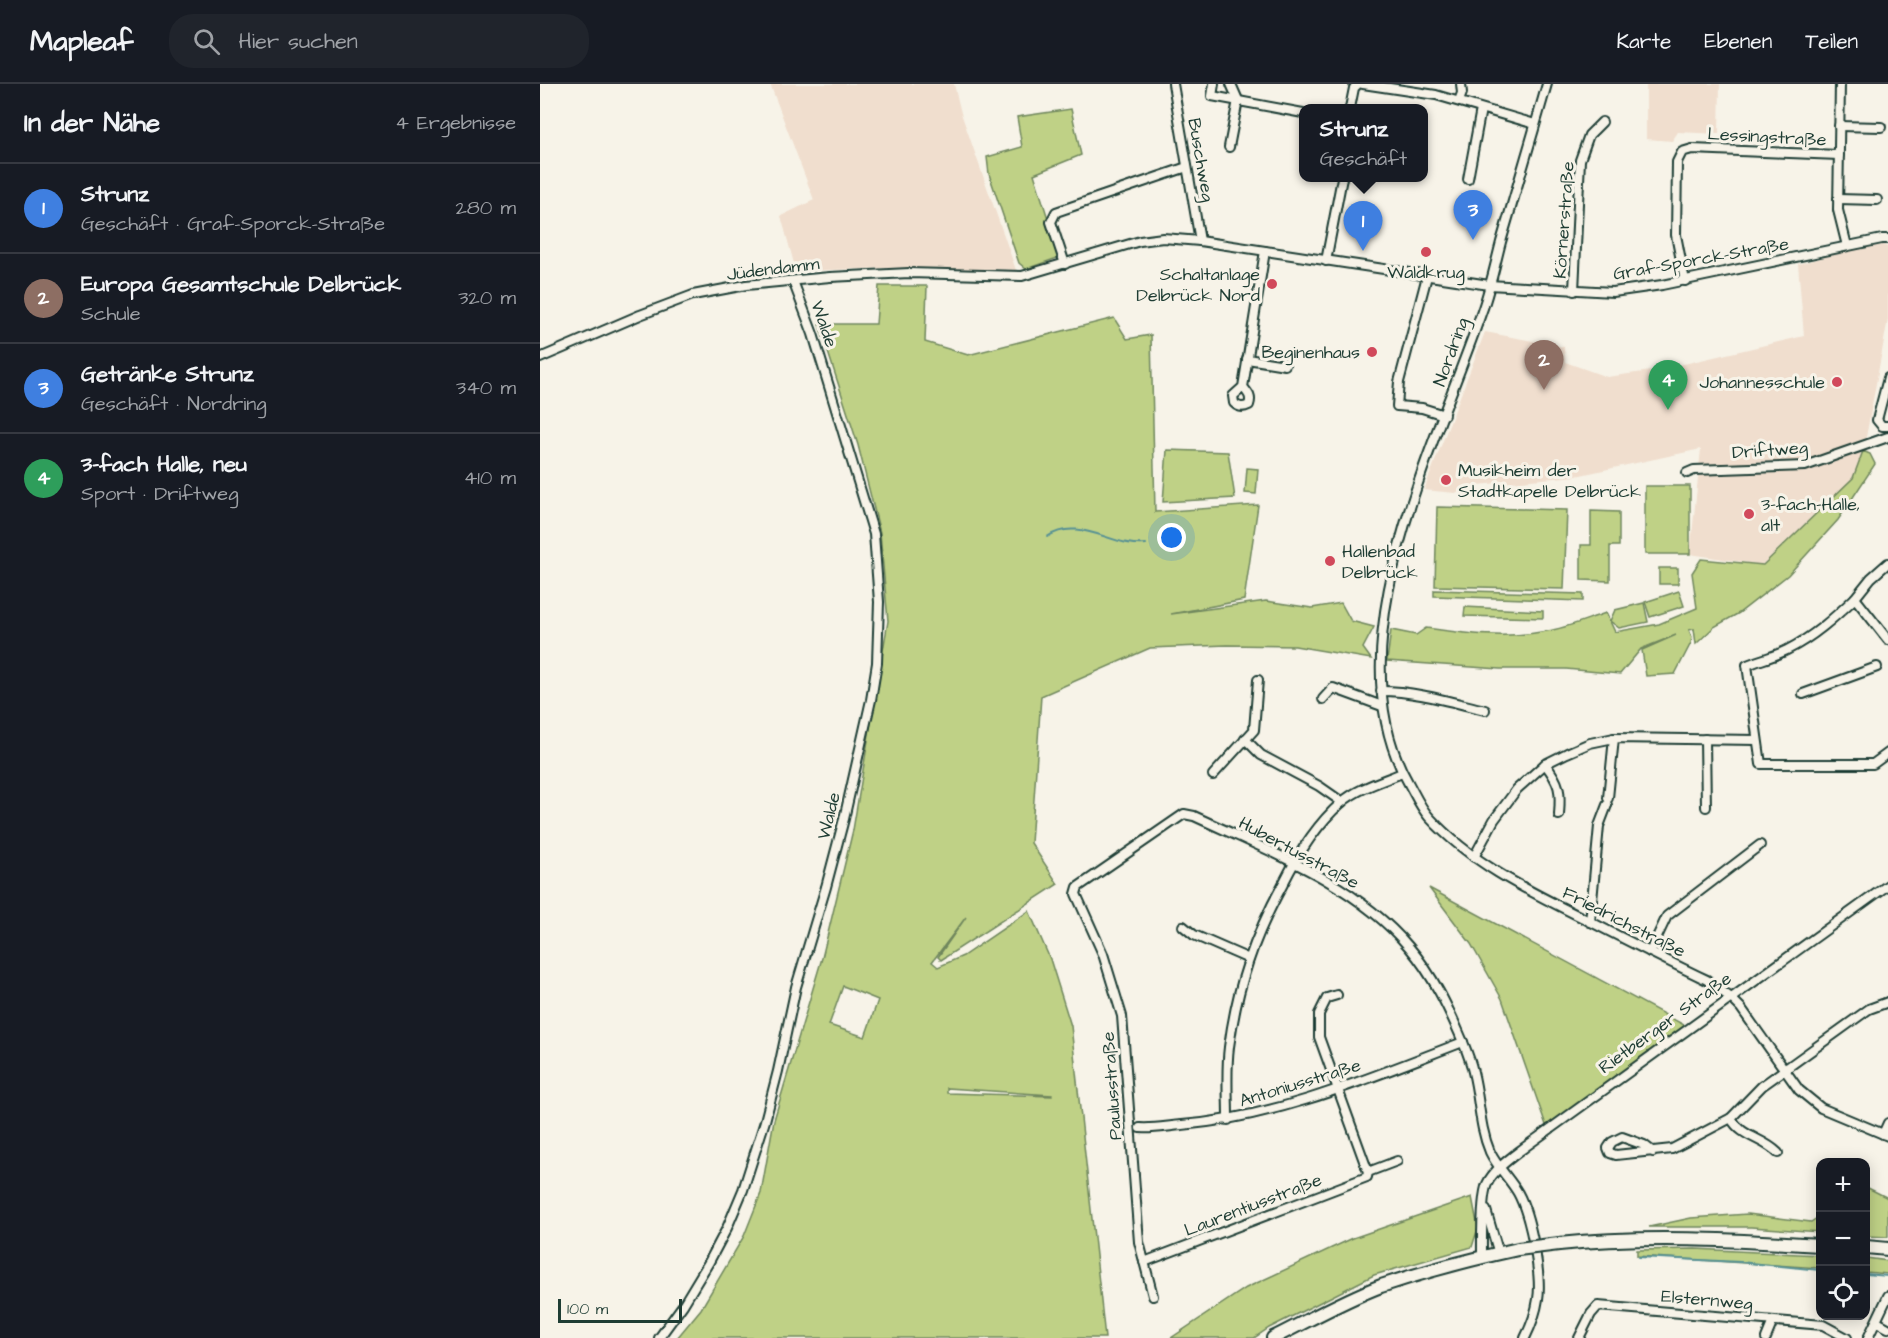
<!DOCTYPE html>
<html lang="de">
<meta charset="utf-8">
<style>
:root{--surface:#171b24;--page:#20242c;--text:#f1f3f6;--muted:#9ea1a6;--line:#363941;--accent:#0b8043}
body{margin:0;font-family:"Architects Daughter",sans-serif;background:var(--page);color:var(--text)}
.controls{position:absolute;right:18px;bottom:18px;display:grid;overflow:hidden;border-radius:12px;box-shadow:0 3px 15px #0003}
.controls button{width:54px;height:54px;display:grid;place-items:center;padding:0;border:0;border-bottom:2px solid var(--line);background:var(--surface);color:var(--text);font:30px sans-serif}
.scale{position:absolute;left:18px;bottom:15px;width:124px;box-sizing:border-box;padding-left:6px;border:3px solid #1f3d34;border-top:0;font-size:16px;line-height:21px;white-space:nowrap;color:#1f3d34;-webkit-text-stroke:4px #f7f3e8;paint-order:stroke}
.you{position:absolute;left:632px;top:454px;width:21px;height:21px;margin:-15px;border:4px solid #fff;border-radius:50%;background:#1a73e8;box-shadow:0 0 0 9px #1a73e833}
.badge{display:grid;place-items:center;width:39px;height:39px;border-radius:50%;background:var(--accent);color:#fff;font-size:20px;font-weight:700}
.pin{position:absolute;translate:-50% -50px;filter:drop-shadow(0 2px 3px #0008)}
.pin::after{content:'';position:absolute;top:32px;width:21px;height:18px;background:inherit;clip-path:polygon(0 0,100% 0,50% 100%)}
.popup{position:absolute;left:759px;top:20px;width:129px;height:78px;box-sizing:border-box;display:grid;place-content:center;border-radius:12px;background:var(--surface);filter:drop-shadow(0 2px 4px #0005);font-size:20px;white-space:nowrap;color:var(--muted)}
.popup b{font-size:22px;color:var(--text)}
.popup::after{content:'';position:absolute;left:50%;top:100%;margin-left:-12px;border:12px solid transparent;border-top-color:var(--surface)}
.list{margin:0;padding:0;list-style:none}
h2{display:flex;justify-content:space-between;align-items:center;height:78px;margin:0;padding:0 24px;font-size:26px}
h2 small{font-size:20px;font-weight:400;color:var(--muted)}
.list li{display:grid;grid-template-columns:39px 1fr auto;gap:18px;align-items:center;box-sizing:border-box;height:90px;padding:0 24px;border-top:2px solid var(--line)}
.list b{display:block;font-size:22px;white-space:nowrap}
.list p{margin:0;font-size:20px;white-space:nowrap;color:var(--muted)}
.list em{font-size:20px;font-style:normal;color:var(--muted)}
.icon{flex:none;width:33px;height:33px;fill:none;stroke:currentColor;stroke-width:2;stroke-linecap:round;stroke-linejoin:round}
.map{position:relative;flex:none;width:1348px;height:1254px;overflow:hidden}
header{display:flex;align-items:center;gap:36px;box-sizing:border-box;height:84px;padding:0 30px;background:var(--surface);border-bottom:2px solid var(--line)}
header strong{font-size:28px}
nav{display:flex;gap:33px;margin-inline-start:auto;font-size:21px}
.search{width:420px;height:54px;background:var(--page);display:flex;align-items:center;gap:15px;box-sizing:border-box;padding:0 21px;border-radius:24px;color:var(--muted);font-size:22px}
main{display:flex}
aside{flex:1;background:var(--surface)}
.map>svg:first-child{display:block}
.built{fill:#f0dece}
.green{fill:#bfd186;stroke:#6f875d;stroke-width:1.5;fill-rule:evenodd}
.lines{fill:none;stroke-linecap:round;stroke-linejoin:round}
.stream{stroke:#569195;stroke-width:2}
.minor-casing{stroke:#1f3d34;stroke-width:12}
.primary-casing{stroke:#1f3d34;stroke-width:16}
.minor{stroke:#f7f3e8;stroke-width:8}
.primary{stroke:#f7f3e8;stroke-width:12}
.primary-bridge-casing{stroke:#1f3d34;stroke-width:16;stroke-linecap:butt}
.primary-bridge{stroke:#f7f3e8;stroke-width:12}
.poi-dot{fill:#d1495b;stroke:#f7f3e8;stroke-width:2}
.labels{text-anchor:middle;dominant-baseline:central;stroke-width:6;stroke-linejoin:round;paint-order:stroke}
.street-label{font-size:18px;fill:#1f3d34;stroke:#f7f3e8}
.poi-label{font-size:18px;fill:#1f3d34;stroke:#f7f3e8;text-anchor:end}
</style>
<header>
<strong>Mapleaf</strong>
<div class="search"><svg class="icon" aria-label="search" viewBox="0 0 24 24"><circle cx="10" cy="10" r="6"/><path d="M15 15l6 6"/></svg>Hier suchen</div>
<nav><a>Karte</a><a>Ebenen</a><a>Teilen</a></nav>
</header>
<main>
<aside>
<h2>In der Nähe<small>4 Ergebnisse</small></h2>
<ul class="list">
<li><span class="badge" style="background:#3f7fe0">1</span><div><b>Strunz</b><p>Geschäft · Graf-Sporck-Straße</p></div><em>280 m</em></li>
<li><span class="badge" style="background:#8d6e63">2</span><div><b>Europa Gesamtschule Delbrück</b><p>Schule</p></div><em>320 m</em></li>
<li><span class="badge" style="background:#3f7fe0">3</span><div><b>Getränke Strunz</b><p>Geschäft · Nordring</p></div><em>340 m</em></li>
<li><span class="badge" style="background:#2e9e5b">4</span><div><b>3-fach Halle, neu</b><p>Sport · Driftweg</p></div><em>410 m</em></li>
</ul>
</aside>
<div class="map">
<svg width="1348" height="1254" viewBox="0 0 1348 1254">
<rect width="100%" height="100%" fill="#f7f3e8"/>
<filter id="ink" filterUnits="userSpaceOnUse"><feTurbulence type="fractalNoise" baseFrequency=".0167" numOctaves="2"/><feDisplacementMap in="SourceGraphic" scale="12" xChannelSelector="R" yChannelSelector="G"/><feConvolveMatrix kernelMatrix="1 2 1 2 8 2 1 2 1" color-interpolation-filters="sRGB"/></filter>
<g filter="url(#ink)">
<!-- built -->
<g class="built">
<path d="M230,0H414L421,29L476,186L352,184L256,187L241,132L274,116Z"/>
<path d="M1106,0H1180L1179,50L1138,48L1132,57L1106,55Z"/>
<path d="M1343,161L1348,163V235L1324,364L1313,394L1222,481L1150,470L1161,365L1036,392L937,401L915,409L884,406L945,248L1024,263L1025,278L1067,293L1118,286L1264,252L1258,180L1304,168Z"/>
</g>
<!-- green -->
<g class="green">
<path d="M531,25L541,71L494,90L520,173L486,185L479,179L449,90L447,73L482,63L477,33Z"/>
<path d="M339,202H387L385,258L428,271L574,234L587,255L611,251L615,428L718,421L704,516L631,530L726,517L772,524L801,519L811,537L834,543L823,564L831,575L755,562L687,561L610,564L501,612L491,759L518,800L401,876L398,873L426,833L392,878L398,883L423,872L489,827L510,875L531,942L565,1254H137L161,1225L204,1152L221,1109L234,1036L282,874L313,746L348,537L340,449L318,361L279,240H336ZM303,902L338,916L325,953L289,941ZM407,1004L512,1011V1012L407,1009Z"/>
<path d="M627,366L688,368L695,414L623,418Z"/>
<path d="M1323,367L1330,370L1335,380L1298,436L1248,491L1199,529L1174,543L1156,560L1154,545L1149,546L1152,553L1151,559L1135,590L1106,592L1102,566L1136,551L1101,565L1080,590L1026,585H960L847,577L851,546L876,551L886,544C927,550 967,555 1007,547C1027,544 1047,535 1066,529L1075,548L1119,540L1157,524L1152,489L1161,475L1223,481L1313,394Z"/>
<path d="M707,384L718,385L716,410L705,409Z"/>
<rect x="1105" y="402" width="45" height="68"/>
<path d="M897,423L1027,426L1024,505L895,502Z"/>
<path d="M1051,427L1079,428V462H1070V497L1041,496V461H1051Z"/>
<rect x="1119" y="484" width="19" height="16"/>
<path d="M894,506L1043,510V517L894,512Z"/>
<path d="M1139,507L1144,522L1110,533L1105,518Z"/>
<path d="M1104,519L1108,538L1079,544L1070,537L1075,526Z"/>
<path d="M925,523L1003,527V534L924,532Z"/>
<path d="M889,804L1146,942L1007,1044L962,915L931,860Z"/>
<path d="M1326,1103L1348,1114V1153L1326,1152Z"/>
<path d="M932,1113L938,1144L932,1163L834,1191L729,1244L714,1254H631L706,1204L813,1154Z"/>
<path d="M1208,1130L1271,1138L1280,1132V1148L1211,1143H1109L1151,1134Z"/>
<path d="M1155,1165L1280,1171V1184L1097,1172V1166Z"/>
<path d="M1326,1174L1348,1177V1190L1326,1188Z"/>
</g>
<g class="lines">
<!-- stream -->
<g class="stream">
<path d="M507,453C539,431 573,464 606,460"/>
<path d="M1099,1173L1200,1178L1280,1186"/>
<path d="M1326,1190L1348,1192"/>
</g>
<!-- minor casing -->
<g class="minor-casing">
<g id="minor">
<path d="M633,0L660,157"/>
<path d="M674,0L672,12L763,29"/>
<path d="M823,0L896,11L995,40"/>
<path d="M1007,0C992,53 976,106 961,158C955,181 950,205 942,227C896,361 790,564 869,700C875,711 881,724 889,733C933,781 991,808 1049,837C1088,857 1127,877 1167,896L1191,914L1201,924L1259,1006L1281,1024L1348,1052"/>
<path d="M1300,0L1298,126L1307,162"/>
<path d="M919,17L922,9L921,0"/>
<path d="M810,24L814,4L818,0"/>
<path d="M1299,42L1341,43"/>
<path d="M689,63L698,16L691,0"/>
<path d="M928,95L941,25"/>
<path d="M1298,115L1337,116"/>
<path d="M786,177L802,94"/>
<path d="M525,180L511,138L516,128L647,83"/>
<path d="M887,192L859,298L857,322L882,324L904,331"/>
<path d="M1145,197L1136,151L1137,78L1142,68L1152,65L1299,71"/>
<path d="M1034,207L1040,76L1049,51L1062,38"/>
<path d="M0,274L100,231L153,211L206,201L290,193L369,189L482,192L600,157L623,154L660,157L949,201L1073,208L1122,201L1342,155H1348"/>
<path d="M707,275L745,281"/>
<path d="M1348,294L1337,336L1342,342H1348"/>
<path d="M703,303C708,309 712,313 709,321C703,324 699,324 694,319L693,312L703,303L725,167"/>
<path d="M1147,389L1154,386L1265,382L1348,353"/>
<path d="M1315,514L1331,494L1348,479"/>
<path d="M1348,556L1315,514C1294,534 1273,553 1247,566C1235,572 1220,576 1207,581L1221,680H1333L1348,669"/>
<path d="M841,607C876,607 911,618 945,626"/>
<path d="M1263,610L1337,583"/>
<path d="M783,615L793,604L842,622"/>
<path d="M705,655L721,671L779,702L802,718"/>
<path d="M1165,655L1166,723"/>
<path d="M1005,680C1020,699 1021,707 1019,731"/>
<path d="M673,691L714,646L718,596"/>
<path d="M1068,714L1074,654"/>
<path d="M934,773L954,736L977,705L1005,680L1027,669L1050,659L1074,654L1217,656"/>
<path d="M1050,838L1059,742L1067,721"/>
<path d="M643,842L654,851L709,875"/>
<path d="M1110,868L1127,832L1220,761"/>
<path d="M797,911L787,914L779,930V953L828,1088"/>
<path d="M1191,1034C1202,1054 1222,1053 1238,1069"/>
<path d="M688,1036C688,1012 686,986 689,963C697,902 714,853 743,800C758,770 776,741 801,719C818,704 843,697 862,689"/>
<path d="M600,1044C614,1045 628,1042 642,1041C740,1033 831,993 923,958"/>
<path d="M1343,1050L1348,1039"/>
<path d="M1113,1068L1104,1061L1082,1053L1072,1058L1068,1064L1070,1069L1076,1071L1132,1065L1191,1034L1222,1002L1329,925L1348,918"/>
<path d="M946,1126L959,1170"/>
<path d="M942,1173C942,1156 941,1113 947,1100C954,1085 972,1073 985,1063L1348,801"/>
<path d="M604,1178L827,1093L828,1088L857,1077"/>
<path d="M613,1212L599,1158L582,932L563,870L536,810L538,803L644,730L654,732C729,767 814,798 869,863C893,891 909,925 923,958C927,968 931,978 933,988C940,1015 939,1042 950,1068C957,1083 970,1095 978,1109C990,1131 1002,1191 998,1215C996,1229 991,1242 985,1254"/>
<path d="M1337,1238L1348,1244"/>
<path d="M119,1254L143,1221L169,1178L187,1144L203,1106L225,1037L238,987L256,903L286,803L304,735L331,616L337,579L339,518L334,450L273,250L253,197"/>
<path d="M1039,1254L1051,1230L1058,1222L1283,1241L1307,1254"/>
<path d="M1226,1254L1233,1237"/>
<path d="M1328,1254L1348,1212"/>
</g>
</g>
<!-- primary casing -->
<g class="primary-casing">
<g id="primary">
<path d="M1019,1160C1106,1151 1193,1156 1280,1161"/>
<path d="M1326,1163L1348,1165"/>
<path d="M733,1254C769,1236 804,1216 841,1202C886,1187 932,1175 978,1165"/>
</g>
</g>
<!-- minor -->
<use href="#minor" class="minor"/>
<!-- primary -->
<use href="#primary" class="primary"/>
<!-- primary-bridge casing -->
<g class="primary-bridge-casing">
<path id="primary-bridge" d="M978,1165L1019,1160"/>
</g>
<!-- primary-bridge -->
<use href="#primary-bridge" class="primary-bridge"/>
</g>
</g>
<!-- markers -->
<g class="poi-dot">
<circle cx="886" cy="168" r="6"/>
<circle cx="732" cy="200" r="6"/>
<circle cx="832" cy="268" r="6"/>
<circle cx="1297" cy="298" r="6"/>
<circle cx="906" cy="396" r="6"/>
<circle cx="1209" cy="430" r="6"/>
<circle cx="790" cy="477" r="6"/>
</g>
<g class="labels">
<!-- street labels -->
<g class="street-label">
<text transform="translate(1227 53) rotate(3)">Lessingstraße</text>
<text transform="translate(661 76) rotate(80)">Buschweg</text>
<text transform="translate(1024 136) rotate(-86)">Körnerstraße</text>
<text transform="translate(1161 175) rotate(-10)">Graf-Sporck-Straße</text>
<text transform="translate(233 185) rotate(-7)">Jüdendamm</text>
<text transform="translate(284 240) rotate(71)">Walde</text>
<text transform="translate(911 268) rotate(-70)">Nordring</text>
<text transform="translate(1230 366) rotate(-4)">Driftweg</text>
<text transform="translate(289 732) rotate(-76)">Walde</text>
<text transform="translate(759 769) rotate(28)">Hubertusstraße</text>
<text transform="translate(1084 838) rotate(27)">Friedrichstraße</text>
<text transform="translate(1125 939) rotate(-36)">Rietberger Straße</text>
<text transform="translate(760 999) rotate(-17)">Antoniusstraße</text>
<text transform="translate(572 1002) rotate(-94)">Paulusstraße</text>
<text transform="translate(713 1121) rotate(-21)">Laurentiusstraße</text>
<text transform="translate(1167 1216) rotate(5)">Elsternweg</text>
</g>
<!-- poi labels -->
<g class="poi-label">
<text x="886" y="188" text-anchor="middle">Waldkrug</text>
<text x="720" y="190">Schaltanlage<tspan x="720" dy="21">Delbrück Nord</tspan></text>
<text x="820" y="268">Beginenhaus</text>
<text x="1285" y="298">Johannesschule</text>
<text x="918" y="386" text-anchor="start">Musikheim der<tspan x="918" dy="21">Stadtkapelle Delbrück</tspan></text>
<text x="1221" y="420" text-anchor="start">3-fach-Halle,<tspan x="1221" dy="21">alt</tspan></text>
<text x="802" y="467" text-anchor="start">Hallenbad<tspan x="802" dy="21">Delbrück</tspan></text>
</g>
</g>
</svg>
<div class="controls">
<button>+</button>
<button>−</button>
<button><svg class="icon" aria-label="locate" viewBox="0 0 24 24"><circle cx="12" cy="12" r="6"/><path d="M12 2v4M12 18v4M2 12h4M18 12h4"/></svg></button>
</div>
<div class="scale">100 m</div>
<div class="you"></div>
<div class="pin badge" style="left:823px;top:167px;background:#3f7fe0">1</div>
<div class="popup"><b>Strunz</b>Geschäft</div>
<div class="pin badge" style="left:1004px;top:306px;background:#8d6e63">2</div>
<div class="pin badge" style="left:933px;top:156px;background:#3f7fe0">3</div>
<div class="pin badge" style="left:1128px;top:326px;background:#2e9e5b">4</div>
</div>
</main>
